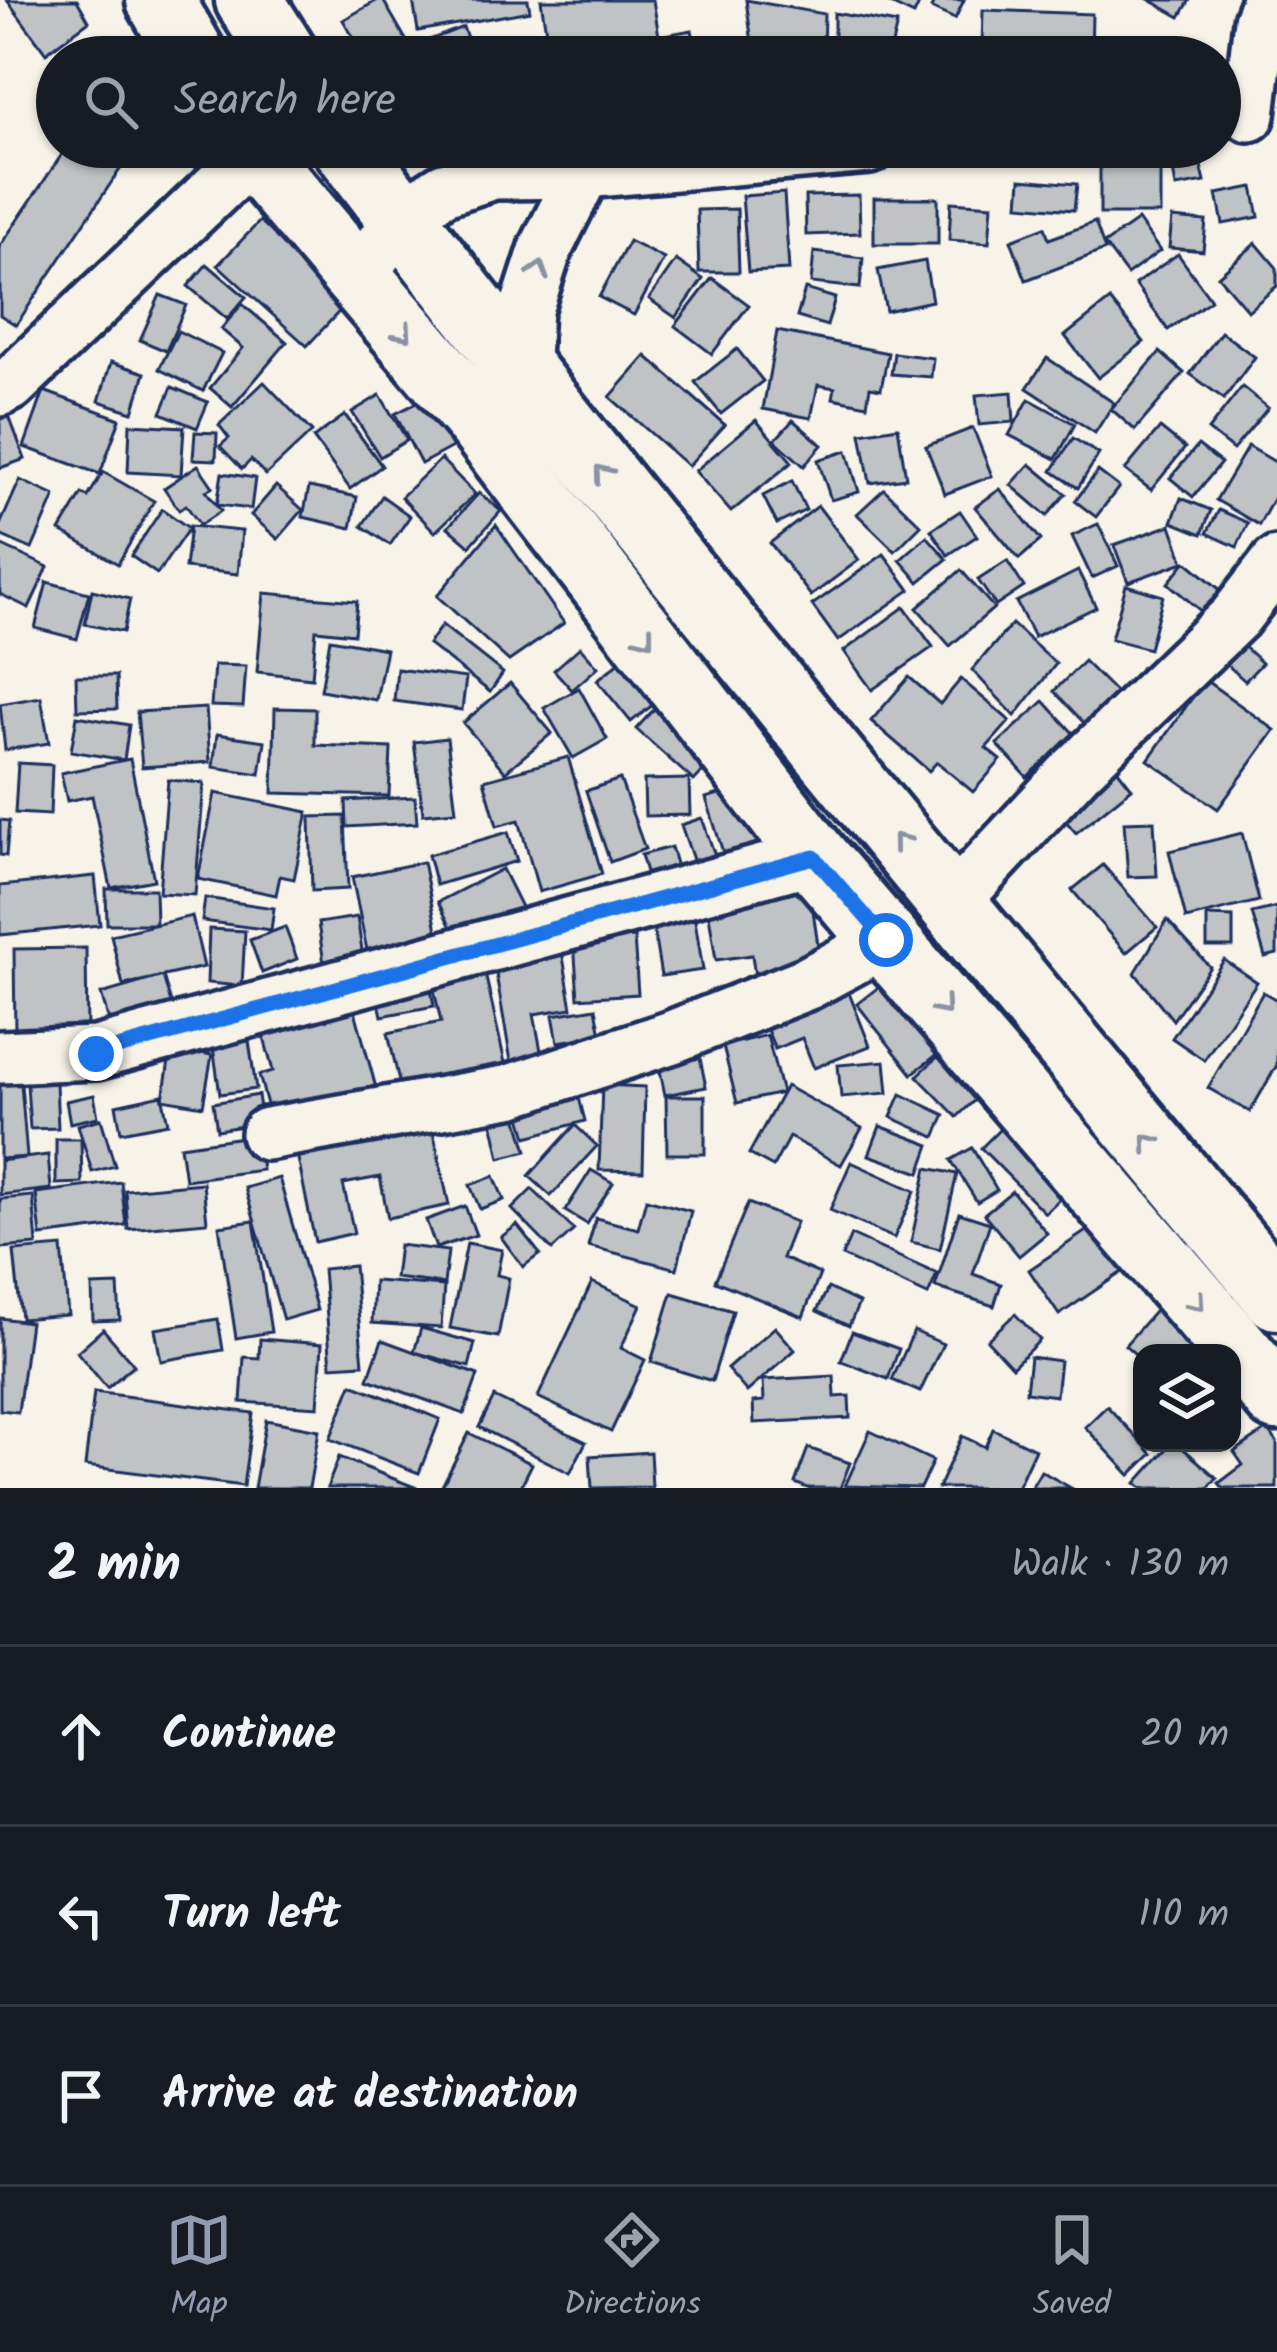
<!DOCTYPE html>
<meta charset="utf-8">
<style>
:root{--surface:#171b24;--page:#242831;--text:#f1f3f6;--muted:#9ea1a6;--line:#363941;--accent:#919bb2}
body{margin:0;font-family:Kalam,sans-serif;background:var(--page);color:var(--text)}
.controls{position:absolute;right:36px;bottom:36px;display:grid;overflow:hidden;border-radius:24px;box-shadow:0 3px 9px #0004}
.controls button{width:108px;height:108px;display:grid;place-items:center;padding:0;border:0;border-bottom:3px solid var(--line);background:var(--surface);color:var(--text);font:60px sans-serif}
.stop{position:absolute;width:36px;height:36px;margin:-27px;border:9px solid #1a73e8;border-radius:50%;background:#fff}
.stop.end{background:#1a73e8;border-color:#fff;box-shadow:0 3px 12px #0008}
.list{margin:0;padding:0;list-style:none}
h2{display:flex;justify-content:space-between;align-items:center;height:156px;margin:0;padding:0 48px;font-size:51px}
h2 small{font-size:39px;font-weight:400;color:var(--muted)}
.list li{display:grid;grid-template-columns:78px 1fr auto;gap:36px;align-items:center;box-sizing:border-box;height:180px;padding:0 48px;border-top:3px solid var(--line)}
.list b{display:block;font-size:45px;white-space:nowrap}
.list em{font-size:39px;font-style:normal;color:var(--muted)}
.icon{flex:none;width:66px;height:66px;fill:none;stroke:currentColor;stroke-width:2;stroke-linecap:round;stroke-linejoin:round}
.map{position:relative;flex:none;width:1277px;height:1488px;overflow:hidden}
.search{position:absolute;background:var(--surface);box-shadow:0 3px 9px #0004;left:36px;right:36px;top:36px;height:132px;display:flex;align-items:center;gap:30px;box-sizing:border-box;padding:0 42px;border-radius:66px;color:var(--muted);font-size:45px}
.sheet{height:696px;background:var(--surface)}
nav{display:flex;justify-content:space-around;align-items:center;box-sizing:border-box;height:168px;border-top:3px solid var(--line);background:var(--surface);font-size:33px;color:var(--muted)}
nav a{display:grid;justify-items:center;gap:6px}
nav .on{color:var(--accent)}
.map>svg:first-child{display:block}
.building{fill:#c0c3c5;stroke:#1b2f5e;stroke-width:3}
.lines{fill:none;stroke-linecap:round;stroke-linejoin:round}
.minor-casing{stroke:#1b2f5e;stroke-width:60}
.secondary-casing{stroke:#1b2f5e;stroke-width:75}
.minor{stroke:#f7f3e8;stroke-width:51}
.secondary{stroke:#f7f3e8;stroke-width:66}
.oneway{stroke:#8991a3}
.route{stroke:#1a73e8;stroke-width:15}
</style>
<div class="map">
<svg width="1277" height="1488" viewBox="0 0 1277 1488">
<rect width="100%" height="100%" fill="#f7f3e8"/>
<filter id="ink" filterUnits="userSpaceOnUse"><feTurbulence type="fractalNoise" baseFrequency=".00833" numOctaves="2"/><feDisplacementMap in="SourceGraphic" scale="24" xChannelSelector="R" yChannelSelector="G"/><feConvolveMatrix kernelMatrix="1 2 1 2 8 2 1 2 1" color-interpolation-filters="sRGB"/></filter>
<g filter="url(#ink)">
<!-- building -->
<g class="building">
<path d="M7,0H77L89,21L46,53Z"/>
<path d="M378,0H383L409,45L388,57H365L343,20Z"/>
<path d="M413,0H528L530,11L418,31Z"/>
<path d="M541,0H653L659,36L692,30L697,57H550Z"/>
<path d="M746,0L824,14L823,57H754Z"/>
<path d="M882,0H921L914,15Z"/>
<path d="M935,0H964L955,19L931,8Z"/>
<path d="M1150,0H1190L1180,17Z"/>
<path d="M983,10L1092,14L1091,57H953L954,48L982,49Z"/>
<path d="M834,13L897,24L889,57L834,50Z"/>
<path d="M463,27L474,57H430L424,42Z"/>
<path d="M523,39L530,57H477Z"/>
<path d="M67,147H135L16,325L0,315V246Z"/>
<path d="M1198,153L1205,182L1176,187L1171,158Z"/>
<path d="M1160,163V214H1100V164Z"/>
<path d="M1021,179L1077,184L1074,210L1019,205Z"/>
<path d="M1253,187L1259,217L1223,224L1217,194Z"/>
<path d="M784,193L789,270L748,272L742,196Z"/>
<path d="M859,195L860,233L806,235L805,196Z"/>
<rect x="874" y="198" width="64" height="46"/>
<path d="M951,202L992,205L989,243L949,240Z"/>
<path d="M737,209L739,272H699L697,210Z"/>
<path d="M1172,218L1206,221L1203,251L1169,248Z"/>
<path d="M1138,220L1160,251L1127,275L1104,244Z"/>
<path d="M260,221L348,302L307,346L218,265Z"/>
<path d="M1095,222L1105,250L1026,280L1011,240L1045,227L1049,239Z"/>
<path d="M629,241L664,259L634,315L599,297Z"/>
<path d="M1256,243L1277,268V286L1248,311L1218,276Z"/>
<path d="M814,252L863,258L860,288L811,283Z"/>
<path d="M1178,254L1211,300L1168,330L1135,284Z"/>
<path d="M676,260L703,279L676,318L649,299Z"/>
<path d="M925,261L932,301L886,311L878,270Z"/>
<path d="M207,264L246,297L227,319L188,286Z"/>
<path d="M712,278L749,305L712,354L675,326Z"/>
<path d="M805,289L835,298L827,326L797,317Z"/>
<path d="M160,295L186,305L166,351L140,340Z"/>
<path d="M1110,300L1144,342L1098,378L1065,336Z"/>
<path d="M242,304L287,342L232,407L210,388L243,348L221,329Z"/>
<path d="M178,331L222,353L203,391L159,369Z"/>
<path d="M777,331L888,353L881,389L870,387L867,405L833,398L835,388L818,385L811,418L763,409Z"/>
<path d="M1221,332L1255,357L1224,399L1190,374Z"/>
<path d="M737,349L763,381L721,414L695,382Z"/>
<path d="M1160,352L1184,373L1135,430L1111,409Z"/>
<path d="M894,353L933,358L931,377L891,374Z"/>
<path d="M646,356L725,425L688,466L610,397Z"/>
<path d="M1047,358L1114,403L1095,433L1027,388Z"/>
<path d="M111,362L145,373L133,412L99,401Z"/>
<path d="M264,382L312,432L266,475L251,460L242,469L220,446L229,438L219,425Z"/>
<path d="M172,387L208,402L197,428L161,413Z"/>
<path d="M1242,387L1268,408L1233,450L1208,430Z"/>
<path d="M44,391L120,419L100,474L24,447Z"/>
<path d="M1012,392L1014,422L979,425L976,395Z"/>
<path d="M380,395L407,440L380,457L352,412Z"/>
<path d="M430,396L456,445L421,464L395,414Z"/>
<path d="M1029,399L1075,424L1056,459L1009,435Z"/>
<path d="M345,415L382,466L350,489L313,438Z"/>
<path d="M9,416L25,459L0,468V419Z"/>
<path d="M756,420L792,462L731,512L695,471Z"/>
<path d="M793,420L822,445L804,466L775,440Z"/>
<path d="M130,424L184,427L181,475L128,472Z"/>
<path d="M898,427L906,478L870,483L861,433Z"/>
<path d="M973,428L992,476L945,494L926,446Z"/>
<path d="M1160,428L1185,448L1151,490L1125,470Z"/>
<path d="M195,432L217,433L216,460L193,459Z"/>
<path d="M1073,438L1099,454L1078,488L1052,471Z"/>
<path d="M1198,445L1221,463L1193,497L1170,478Z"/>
<path d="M1248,446L1277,463V492L1259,525L1216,500Z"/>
<path d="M847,451L859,492L831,500L818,460Z"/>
<path d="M441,459L475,494L435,532L401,497Z"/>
<path d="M1030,464L1066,494L1047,516L1011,485Z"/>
<path d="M198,465L213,487L206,491L221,511L200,525L186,505L179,510L164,488Z"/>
<path d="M1098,471L1119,487L1096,517L1075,501Z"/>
<path d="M103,472L154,501L118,564L60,531L82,494L88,497Z"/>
<path d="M222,473L255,478L251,509L217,505Z"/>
<path d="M20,480L55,496L32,549L0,535V525Z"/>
<path d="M792,481L806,510L777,524L763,496Z"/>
<path d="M276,486L303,510L278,539L251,515Z"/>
<path d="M309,487L357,497L351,528L303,517Z"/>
<path d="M884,489L921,525L895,551L857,514Z"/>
<path d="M1000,489L1041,540L1019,559L975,507Z"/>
<path d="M479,493L501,511L470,546L448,527Z"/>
<path d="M382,496L410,516L390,545L362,526Z"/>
<path d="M1181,498L1211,510L1202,534L1172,522Z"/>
<path d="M818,506L859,560L811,596L770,543Z"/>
<path d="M162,509L189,528L157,574L131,556Z"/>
<path d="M1219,510L1248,523L1237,547L1207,533Z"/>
<path d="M960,511L977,536L948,555L931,530Z"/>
<path d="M1098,524L1118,566L1092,578L1072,536Z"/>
<path d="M496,525L564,623L509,661L437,596Z"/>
<path d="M1171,525L1184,562L1128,582L1114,545Z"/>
<path d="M190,526L242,531L238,574L185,568Z"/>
<path d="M927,536L947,559L919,582L900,560Z"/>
<path d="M0,545L48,567L29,608L0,594Z"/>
<path d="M884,554L910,590L838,641L812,605Z"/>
<path d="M1007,561L1024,587L996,606L978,580Z"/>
<path d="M1186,561L1223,592L1204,614L1168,583Z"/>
<path d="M961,570L994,608L950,646L917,608Z"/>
<path d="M1078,571L1096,607L1034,637L1016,602Z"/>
<path d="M47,582L89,593L77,639L35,628Z"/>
<path d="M1126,585L1163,596L1149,649L1111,639Z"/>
<path d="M92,590L130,599L123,632L85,624Z"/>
<path d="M264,593L357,601L354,634L316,630L312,678L257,672Z"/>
<path d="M904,607L933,647L872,690L844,651Z"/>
<path d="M1012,624L1056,664L1015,716L972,670Z"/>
<path d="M442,625L503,673L490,692L428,644Z"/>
<path d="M330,639L386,649L376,700L321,690Z"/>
<path d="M1239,642L1262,663L1245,681L1222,660Z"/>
<path d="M580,647L598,667L572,690L554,670Z"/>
<path d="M626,657L659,700L631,722L597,680Z"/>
<path d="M1084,661L1116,693L1084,723L1054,691Z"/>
<path d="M214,665L246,666L243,707L211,706Z"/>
<path d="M397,669L466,678L462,710L394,701Z"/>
<path d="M76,676H116L117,709L77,710Z"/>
<path d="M909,677L940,704L961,679L1010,721L986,748L1001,760L973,792L937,762L929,771L871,721Z"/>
<path d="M1205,680L1275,730L1218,809L1148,760Z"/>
<path d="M510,683L552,733L505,772L463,723Z"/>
<path d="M579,688L607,739L573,758L544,708Z"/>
<path d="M41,697L49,743L5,750L0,704Z"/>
<path d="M1044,701L1074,734L1027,777L997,744Z"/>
<path d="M657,706L716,757L694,781L636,729Z"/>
<path d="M206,708L210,762L142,767L137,712Z"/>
<path d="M275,708L315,709V745L391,748L389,796L273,793Z"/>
<path d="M77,716L129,725L124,760L71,751Z"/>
<path d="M217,734L265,741L260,774L213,767Z"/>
<path d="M447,738L456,811L423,814L414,742Z"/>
<path d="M568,757L602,874L539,892L519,820L497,826L484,780Z"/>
<path d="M130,759L154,880L111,888L92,796L67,801L61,773Z"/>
<path d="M1110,760L1132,788L1076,833L1053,806Z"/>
<path d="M18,763L52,765L50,815L15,813Z"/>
<path d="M620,779L645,849L610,862L586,791Z"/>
<path d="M689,779L690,815L645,816L644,780Z"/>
<path d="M168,780L204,783L195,895L159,893Z"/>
<path d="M752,784L771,845L725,859L706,798Z"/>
<path d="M215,793L308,812L294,879L280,876L276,895L198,879Z"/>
<path d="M415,797L417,823L347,827L346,801Z"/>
<path d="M345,816L348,889L312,891L310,817Z"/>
<path d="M702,818L720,870L699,877L681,825Z"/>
<path d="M0,820L9,821L6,856L0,855Z"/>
<path d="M1154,821L1157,876L1128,877L1124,822Z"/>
<path d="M508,832L517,861L436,885L428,855Z"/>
<path d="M1242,833L1259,901L1186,919L1169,851Z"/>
<path d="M671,847L681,881L651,889L641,855Z"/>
<path d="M423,862L440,945L369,960L352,877Z"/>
<path d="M1103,865L1157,927L1126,953L1072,890Z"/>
<path d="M502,869L524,913L460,945L438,902Z"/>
<path d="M808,875L821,967L755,976L752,955L716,960L705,889Z"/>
<path d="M95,876L100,925L0,935V886Z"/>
<path d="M106,889H155L156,924H107Z"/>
<path d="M205,898L274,908L271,930L202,921Z"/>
<path d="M1277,907V954L1265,957L1252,913Z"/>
<path d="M693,908L703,970L661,976L651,915Z"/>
<path d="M192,916L204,967L123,985L111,935Z"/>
<path d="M1207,916L1233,917V947H1207Z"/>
<path d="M357,917L365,971L326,977L318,923Z"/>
<path d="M1167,920L1210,967L1173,1020L1135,973Z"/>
<path d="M285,927L297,959L262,973L250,940Z"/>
<path d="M209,929L245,931L242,986L207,983Z"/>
<path d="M634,937L638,994L578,998L574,942Z"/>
<path d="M560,940L572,1008L534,1014L542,1056L511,1061L492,951Z"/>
<path d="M86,948L87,1034L15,1035L14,949Z"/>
<path d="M1224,960L1257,982L1204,1060L1172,1038Z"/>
<path d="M485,973L509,1081L404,1103L388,1033L441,1022L433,985Z"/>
<path d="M163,976L176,1020L114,1038L101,994Z"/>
<path d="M890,978L946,1048L912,1074L857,1004Z"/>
<path d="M429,979L434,1006L382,1016L376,989Z"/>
<path d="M847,988L870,1046L814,1068L802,1038L775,1049L763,1020Z"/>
<path d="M349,989L378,1095L272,1123L259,1075L273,1071L257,1012Z"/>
<path d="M1263,992L1277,1000V1065L1250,1112L1208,1088Z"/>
<path d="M596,1008L601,1035L558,1042L553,1015Z"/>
<path d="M248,1034L256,1089L220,1094L212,1040Z"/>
<path d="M767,1035L782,1093L737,1103L723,1046Z"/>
<path d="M171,1048L212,1055L203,1106L163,1099Z"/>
<path d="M942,1053L981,1094L957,1117L917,1076Z"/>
<path d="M700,1058L706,1087L665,1095L659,1066Z"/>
<path d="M885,1061L888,1093L841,1097L838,1065Z"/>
<path d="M20,1072L27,1157L0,1159V1074Z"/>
<path d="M56,1083L58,1128L30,1129L27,1085Z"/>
<path d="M602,1085L645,1087L643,1171L599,1170Z"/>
<path d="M786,1086L862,1128L841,1165L789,1137L773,1167L749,1154Z"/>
<path d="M577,1090L585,1121L527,1137L518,1106Z"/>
<path d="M901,1094L945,1115L935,1137L891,1117Z"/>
<path d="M94,1095L98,1117L70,1123L66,1101Z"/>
<path d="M162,1095L168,1123L121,1132L116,1105Z"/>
<path d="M258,1095L262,1123L217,1130L213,1103Z"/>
<path d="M666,1096H705V1154H667Z"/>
<path d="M517,1116L527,1151L500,1158L492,1121Z"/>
<path d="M101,1119L115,1166L92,1172L78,1125Z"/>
<path d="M431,1121L449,1205L388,1218L380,1177L343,1184L354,1233L315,1242L296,1149Z"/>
<path d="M1008,1121L1073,1186L1045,1213L981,1148Z"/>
<path d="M575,1125L597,1146L551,1196L529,1176Z"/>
<path d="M880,1126L930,1145L920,1173L869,1155Z"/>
<path d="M257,1135L262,1170L185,1180L180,1146Z"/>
<path d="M56,1139H81L82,1183L56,1184Z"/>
<path d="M972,1148L997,1190L977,1202L951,1160Z"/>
<path d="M48,1155L51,1189L0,1195V1161Z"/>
<path d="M851,1162L915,1191L894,1238L830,1210Z"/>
<path d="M927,1168L957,1174L940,1249L911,1242Z"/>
<path d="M591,1170L613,1183L587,1224L565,1211Z"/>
<path d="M494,1176L504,1200L480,1209L470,1185Z"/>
<path d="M279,1178L317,1310L283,1320L245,1188Z"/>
<path d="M121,1182L126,1225L41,1236L36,1193Z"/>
<path d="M203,1183L207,1222L128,1229L125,1190Z"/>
<path d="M532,1189L574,1230L552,1250L512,1209Z"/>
<path d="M1012,1191L1047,1233L1019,1256L984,1214Z"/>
<path d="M33,1196L37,1245L0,1248V1199Z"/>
<path d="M646,1199L691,1211L677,1269L588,1246L596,1218L638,1229Z"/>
<path d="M748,1203L796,1222L782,1258L820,1274L803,1317L715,1281Z"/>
<path d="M465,1206L476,1235L436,1248L426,1220Z"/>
<path d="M959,1213L990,1223L973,1274L1001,1284L994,1306L935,1287Z"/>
<path d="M254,1221L271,1332L236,1338L219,1226Z"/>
<path d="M517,1225L540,1254L523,1267L501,1237Z"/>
<path d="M1095,1225L1125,1270L1059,1315L1029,1270Z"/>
<path d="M851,1235L937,1274L928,1295L842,1256Z"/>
<path d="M467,1243L502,1250L497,1275L509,1278L498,1337L450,1328Z"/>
<path d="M399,1245L448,1251L444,1284L395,1278Z"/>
<path d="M62,1247L68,1315L21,1319L14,1251Z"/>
<path d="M354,1266L363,1364L331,1366L323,1269Z"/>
<path d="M374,1281L444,1286L441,1328L372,1323Z"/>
<path d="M592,1282L641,1305L621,1348L645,1360L611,1432L538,1397Z"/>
<path d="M118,1285L120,1320L93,1321L92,1286Z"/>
<path d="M828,1288L859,1303L849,1326L817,1311Z"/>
<path d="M672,1293L733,1311L712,1381L651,1362Z"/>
<path d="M1160,1305L1215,1353H1142V1360L1125,1345Z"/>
<path d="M1015,1314L1040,1340L1012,1367L987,1340Z"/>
<path d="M0,1318L30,1322L18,1412L0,1410Z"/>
<path d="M218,1319L223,1350L161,1361L155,1329Z"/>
<path d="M775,1327L795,1350L747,1392L727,1369Z"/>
<path d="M421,1328L475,1343L469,1367L414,1352Z"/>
<path d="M103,1329L134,1365L107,1388L77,1352Z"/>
<path d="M914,1331L943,1344L920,1392L892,1380Z"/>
<path d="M852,1332L899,1349L888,1379L841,1361Z"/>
<path d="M260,1339L322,1344L318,1407L241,1402L244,1357L259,1358Z"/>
<path d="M382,1340L478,1375L464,1414L368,1379Z"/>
<path d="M1030,1357L1060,1361L1056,1396L1026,1392Z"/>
<path d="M834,1376L835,1397L849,1396L850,1418L754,1423L753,1402L764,1401L763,1380Z"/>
<path d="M352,1384L440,1419L419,1473L330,1439Z"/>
<path d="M94,1392L253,1413L243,1486L85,1466Z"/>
<path d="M494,1397L586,1442L570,1473L479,1427Z"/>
<path d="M1107,1406L1152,1454L1130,1475L1085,1427Z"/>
<path d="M266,1420L319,1430L309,1488H254Z"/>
<path d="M993,1429L1035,1449L1017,1488H938L962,1436L985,1447Z"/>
<path d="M1268,1429L1277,1442V1488H1223L1219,1483L1243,1465L1234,1452Z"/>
<path d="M870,1431L933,1461L920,1488L845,1486Z"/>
<path d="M469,1433L532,1464L520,1488H441Z"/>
<path d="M1172,1443H1177L1217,1478L1208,1488H1142L1136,1483Z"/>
<path d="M808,1448L850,1463L840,1488H807L795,1483Z"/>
<path d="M650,1452L652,1487L592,1488L590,1456Z"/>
<path d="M339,1457L417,1488H327Z"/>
<path d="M1041,1471L1071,1488H1031Z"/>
</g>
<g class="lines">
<!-- minor casing -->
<g class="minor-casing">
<g id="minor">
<path d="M1249,115L1260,21L1268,0"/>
<path d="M358,279L400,217L444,189L493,173L584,172L869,147"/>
<path d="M522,375L526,310L546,248L584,172"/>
<path d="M0,390L10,385L252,155"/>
<path d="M951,904L1076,770L1235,617L1277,563"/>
<path d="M0,1057L96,1053L814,857"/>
<path d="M267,1134L510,1091L672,1037L808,983L885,941"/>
</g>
</g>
<!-- secondary casing -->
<g class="secondary-casing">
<g id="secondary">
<path d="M160,0L193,57"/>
<path d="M249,0L285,57"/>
<path d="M247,147L474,415L814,857L1277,1397"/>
<path d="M347,147C646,538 962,917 1277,1296"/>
</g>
</g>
<!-- minor -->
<use href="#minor" class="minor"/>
<!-- secondary -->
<use href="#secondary" class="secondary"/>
</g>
<!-- one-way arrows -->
<defs><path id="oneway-chevron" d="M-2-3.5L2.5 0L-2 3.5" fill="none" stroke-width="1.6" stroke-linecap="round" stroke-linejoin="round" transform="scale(3)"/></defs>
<g class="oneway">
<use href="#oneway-chevron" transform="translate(539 270) rotate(-72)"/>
<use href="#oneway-chevron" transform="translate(404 333) rotate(49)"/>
<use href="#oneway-chevron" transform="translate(602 473) rotate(-129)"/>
<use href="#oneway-chevron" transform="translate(646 638) rotate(52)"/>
<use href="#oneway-chevron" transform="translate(900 841) rotate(-129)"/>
<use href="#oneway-chevron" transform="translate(943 1007) rotate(49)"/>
<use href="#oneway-chevron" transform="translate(1149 1142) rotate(-130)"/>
<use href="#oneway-chevron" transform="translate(1197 1303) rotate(49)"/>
</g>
</g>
<g class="lines" filter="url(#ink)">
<!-- route -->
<path class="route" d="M96,1054L814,857L886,940"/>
</g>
</svg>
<div class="controls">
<button><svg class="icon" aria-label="layers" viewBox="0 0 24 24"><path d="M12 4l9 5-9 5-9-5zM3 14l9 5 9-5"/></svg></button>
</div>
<div class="stop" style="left:886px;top:940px"></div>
<div class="stop end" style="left:96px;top:1054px"></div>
<div class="search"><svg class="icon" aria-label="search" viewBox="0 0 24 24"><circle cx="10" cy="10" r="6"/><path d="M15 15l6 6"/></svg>Search here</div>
</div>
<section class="sheet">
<h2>2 min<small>Walk · 130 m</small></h2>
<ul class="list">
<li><svg class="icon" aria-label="ahead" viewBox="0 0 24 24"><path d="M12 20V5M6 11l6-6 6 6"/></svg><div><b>Continue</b></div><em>20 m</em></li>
<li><svg class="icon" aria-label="left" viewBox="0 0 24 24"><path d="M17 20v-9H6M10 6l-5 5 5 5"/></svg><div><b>Turn left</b></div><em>110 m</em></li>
<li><svg class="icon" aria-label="arrive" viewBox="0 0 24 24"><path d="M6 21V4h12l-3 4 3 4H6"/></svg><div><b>Arrive at destination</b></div></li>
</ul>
</section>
<nav>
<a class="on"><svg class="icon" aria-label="map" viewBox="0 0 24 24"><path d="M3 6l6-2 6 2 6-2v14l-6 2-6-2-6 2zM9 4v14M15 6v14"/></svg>Map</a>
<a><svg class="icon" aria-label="directions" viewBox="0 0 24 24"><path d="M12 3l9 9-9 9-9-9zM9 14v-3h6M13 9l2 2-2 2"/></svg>Directions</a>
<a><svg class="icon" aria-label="saved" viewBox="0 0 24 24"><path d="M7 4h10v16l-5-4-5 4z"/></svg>Saved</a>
</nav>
